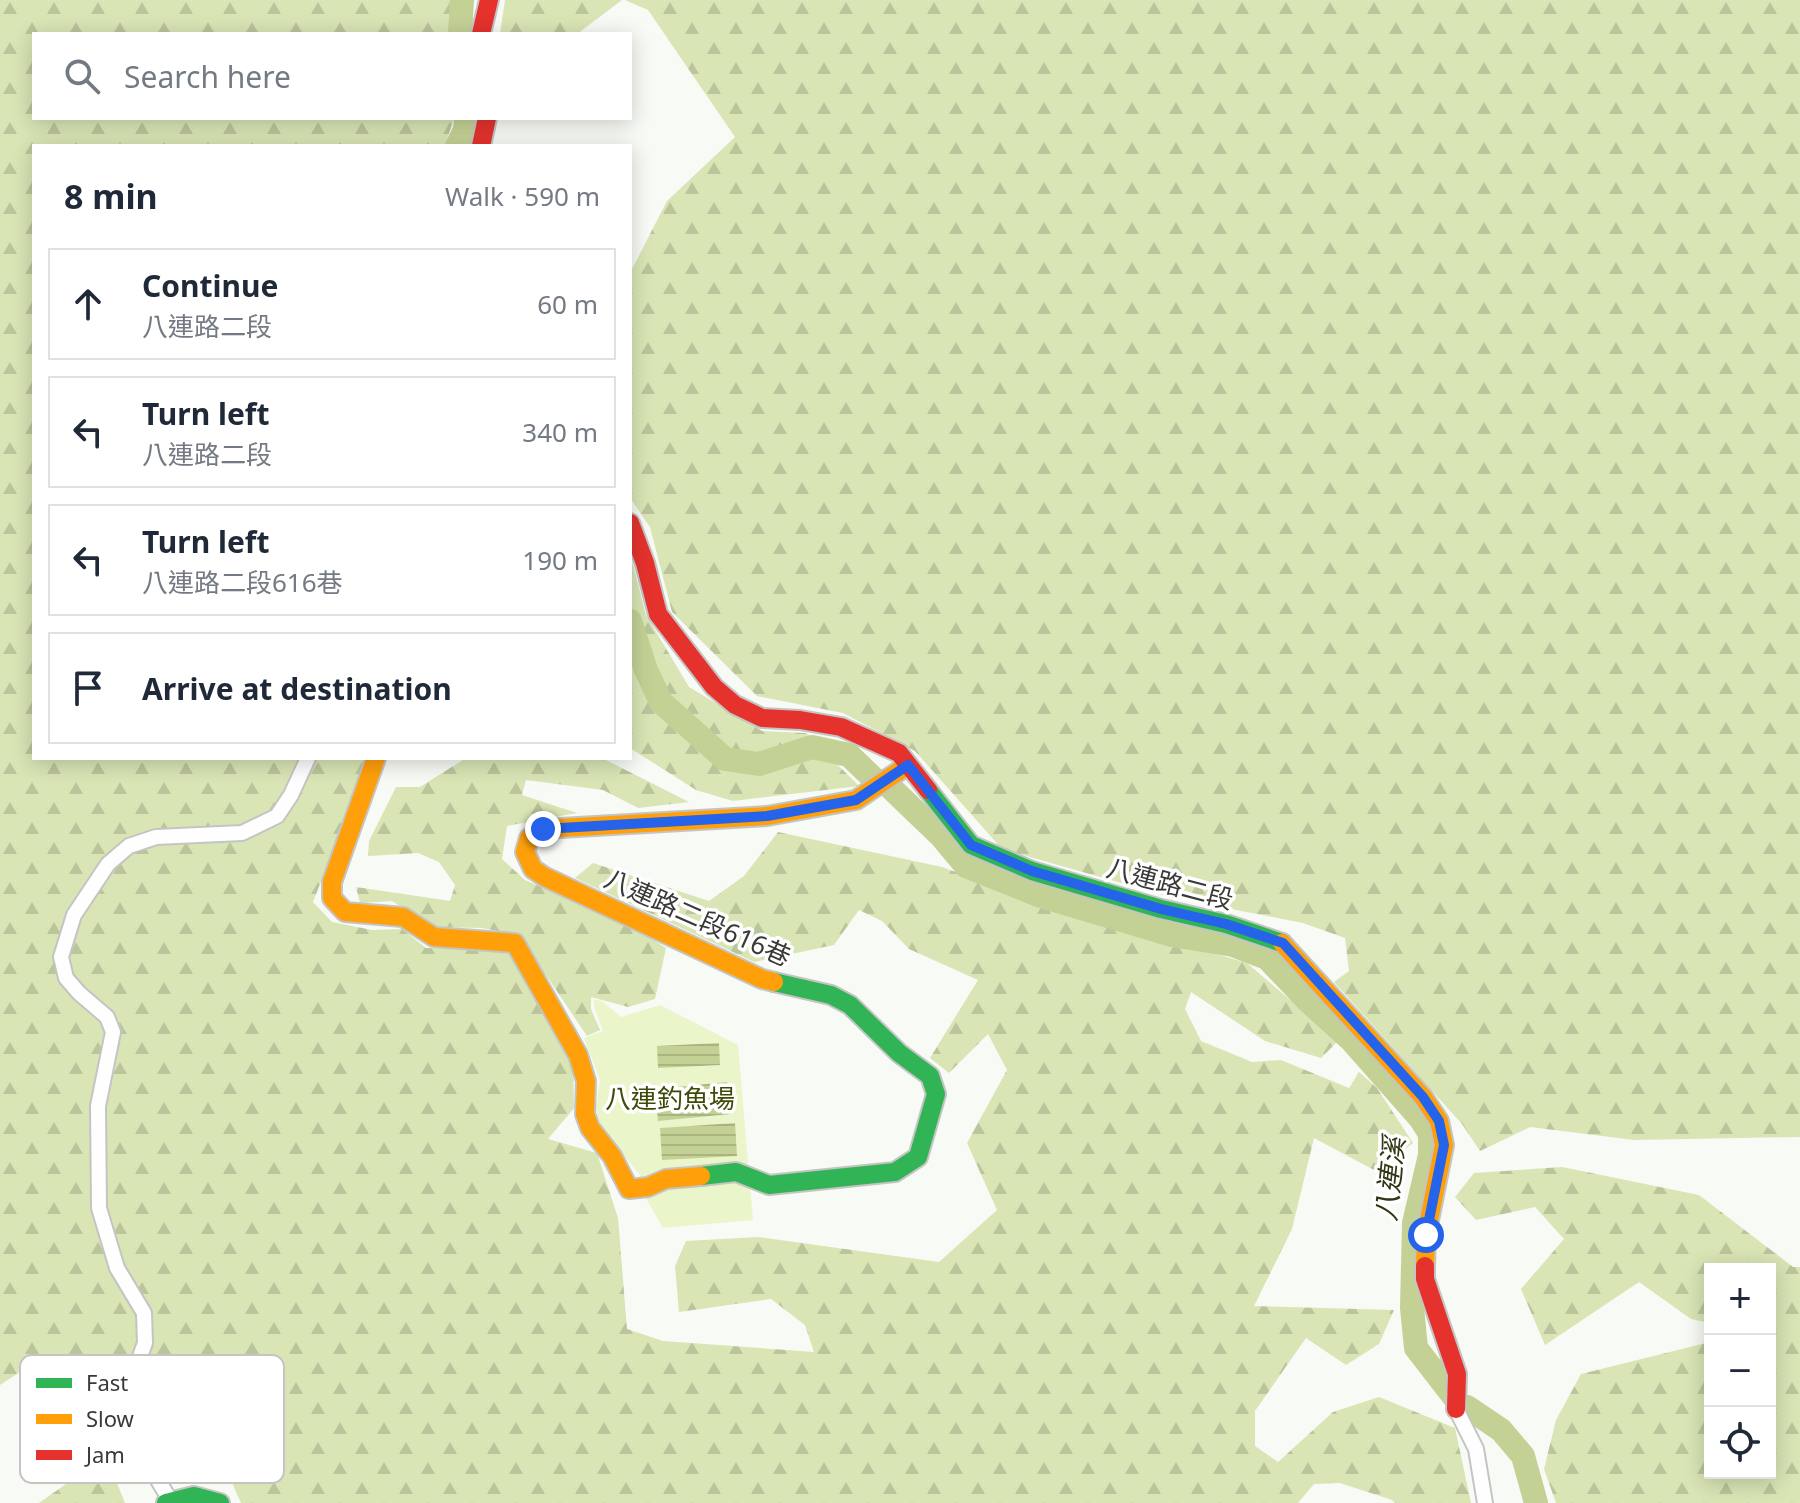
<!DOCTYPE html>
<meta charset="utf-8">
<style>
:root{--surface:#fff;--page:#f6f6f7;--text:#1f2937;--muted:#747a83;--line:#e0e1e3}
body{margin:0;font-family:"Noto Sans","Noto Sans TC",sans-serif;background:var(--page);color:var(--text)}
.controls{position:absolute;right:24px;bottom:24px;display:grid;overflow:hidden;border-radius:0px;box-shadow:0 4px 20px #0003}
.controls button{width:72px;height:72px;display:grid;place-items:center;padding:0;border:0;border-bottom:2px solid var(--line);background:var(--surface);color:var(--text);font:40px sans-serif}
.stop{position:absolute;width:24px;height:24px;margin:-18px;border:6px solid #2563eb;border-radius:50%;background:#fff}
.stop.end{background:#2563eb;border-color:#fff;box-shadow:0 2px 8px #0008}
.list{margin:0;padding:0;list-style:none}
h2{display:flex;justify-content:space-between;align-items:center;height:104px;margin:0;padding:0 32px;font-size:34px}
h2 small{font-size:26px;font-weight:400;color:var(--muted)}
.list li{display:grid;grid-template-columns:52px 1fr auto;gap:24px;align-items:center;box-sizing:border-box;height:112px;margin:0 16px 16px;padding:0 16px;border:2px solid var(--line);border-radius:0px}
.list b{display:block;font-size:30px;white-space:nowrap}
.list p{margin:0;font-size:26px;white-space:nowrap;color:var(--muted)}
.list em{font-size:26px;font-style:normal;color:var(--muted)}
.icon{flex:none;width:44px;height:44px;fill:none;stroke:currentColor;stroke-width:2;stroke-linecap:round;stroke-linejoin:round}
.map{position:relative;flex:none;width:1800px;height:1503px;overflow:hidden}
.search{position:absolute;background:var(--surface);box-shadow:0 4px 20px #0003;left:32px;top:32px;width:600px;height:88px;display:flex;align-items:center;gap:20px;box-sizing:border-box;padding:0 28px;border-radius:0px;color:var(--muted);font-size:30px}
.panel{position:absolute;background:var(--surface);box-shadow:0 4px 20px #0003;left:32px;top:144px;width:600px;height:616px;border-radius:0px}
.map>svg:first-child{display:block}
.forest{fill:url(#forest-firs)}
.green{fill:#eaf6c9}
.water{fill:url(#water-rules)}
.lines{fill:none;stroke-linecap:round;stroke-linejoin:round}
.river{stroke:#c4d195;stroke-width:24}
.street-casing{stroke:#c4c5c2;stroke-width:18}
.fast-casing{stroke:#c4c5c2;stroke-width:22}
.slow-casing{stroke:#c4c5c2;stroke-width:22}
.jam-casing{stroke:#c4c5c2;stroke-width:22}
.street{stroke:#fefefe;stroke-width:14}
.fast{stroke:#30b455;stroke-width:18}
.slow{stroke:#ff9f0a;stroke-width:18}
.jam{stroke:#e5322d;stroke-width:18}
.route{stroke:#2563eb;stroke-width:10}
.labels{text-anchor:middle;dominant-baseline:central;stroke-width:7;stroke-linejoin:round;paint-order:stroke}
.street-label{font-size:26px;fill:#393a37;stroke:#fff}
.park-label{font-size:26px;fill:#3f4a09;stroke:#fff}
.water-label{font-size:28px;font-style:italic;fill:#2f3612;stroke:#fff}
.key{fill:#fff;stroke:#c4c4c3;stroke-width:2}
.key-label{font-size:22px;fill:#393a37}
</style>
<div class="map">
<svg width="1800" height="1503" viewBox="0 0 1800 1503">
<defs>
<pattern id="forest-firs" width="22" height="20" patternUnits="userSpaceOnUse" patternTransform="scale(2)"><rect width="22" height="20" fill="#d9e5b5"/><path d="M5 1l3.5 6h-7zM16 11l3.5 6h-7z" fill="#bbc59c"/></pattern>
<pattern id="water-rules" width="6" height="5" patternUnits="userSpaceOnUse" patternTransform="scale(2)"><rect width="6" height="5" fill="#c4d195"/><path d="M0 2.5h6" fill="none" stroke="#a9b481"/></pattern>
</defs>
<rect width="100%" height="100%" fill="#f8faf6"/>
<!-- forest -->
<g class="forest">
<path d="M0,0H459L448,34H34V118H454L445,146H34V758H370L313,902L332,922L372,930L402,929L426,948L509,949L573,1057L574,1108L548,1139L597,1153L618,1218L627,1329L663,1341L814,1352L805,1325L771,1299L679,1312L675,1266L686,1241L758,1237L939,1262L997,1210L967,1143L1007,1070L988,1034L949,1073L930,1058L978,980L909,949L882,921L859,910L834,945L754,962L575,878L593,863L709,901L744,876L778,832L942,867L1038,902L1247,963L1338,1041L1321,1058L1265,1041L1191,992L1185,1009L1201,1041L1252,1062L1281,1060L1349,1088L1359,1072L1377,1088L1413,1143L1376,1171L1314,1138L1292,1229L1254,1306L1394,1310L1379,1344L1346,1365L1306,1338L1255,1411V1446L1278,1462L1333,1412L1379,1397L1455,1428L1471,1503H1395L1392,1500L1340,1483L1314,1484L1298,1503H241L225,1467L166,1469L144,1433L86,1426L47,1398L23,1370L0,1385Z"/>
<path d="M505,0H622L577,34H500Z"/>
<path d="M625,0H1800V1137L1634,1140L1530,1127L1480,1151L1462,1124L1334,982L1349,971L1345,938L1303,923L1170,897L1002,849L915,751L843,713L757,696L672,612L650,527L630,498V273L667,201L735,137L648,10Z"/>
<path d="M630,553L646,615L689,687L762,731L806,733L859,786L733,801L696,790L630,748Z"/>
<path d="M466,758H602L689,802L638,808L603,790L526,780L522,795L577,813L507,826L502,859L525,880L632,926L666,948L655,999L628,1007L591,997V1009L600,1030L587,1036L519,935L482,928L433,927L392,901L360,903L356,887L450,901L455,885L439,862L418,853L368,856L369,841L396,787H420Z"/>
<path d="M1562,1167L1699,1195L1793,1267H1800V1503H1556L1544,1469L1556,1420L1581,1374L1710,1342V1473H1770V1269H1710V1323L1691,1319L1639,1282L1545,1345L1521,1289L1564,1239L1535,1207L1476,1220L1455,1197L1474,1173Z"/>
<path d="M115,1431L138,1464L116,1481L125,1503H39L100,1460Z"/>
</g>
<!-- green -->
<path class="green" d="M594,999L603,1002L621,1017L660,1005L738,1045L753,1220L663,1228L647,1200L640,1175L601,1127L596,1109L600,1080L584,1038L603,1031L594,1007Z"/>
<!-- water -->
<g class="water">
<path d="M719,1043L720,1065L658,1068L657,1046Z"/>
<path d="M727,1082L730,1114L658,1121L655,1089Z"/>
<path d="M735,1123L737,1156L662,1160L660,1128Z"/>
</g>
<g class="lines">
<!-- river -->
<g class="river">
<path d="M460,34L462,0"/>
<path d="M457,146L465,130L466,118"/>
<path d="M630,621L646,670L661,702L725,759L759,764L812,747L849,755L874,779"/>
<path d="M892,789L941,836L966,866L1041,896L1172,935L1233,945L1267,958L1307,1000L1352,1041L1420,1118L1430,1134V1155L1414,1223L1412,1308L1416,1348L1454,1397"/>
<path d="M1467,1407L1501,1430L1523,1456L1536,1503"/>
</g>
<!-- street casing -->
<g class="street-casing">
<g id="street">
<path d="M1456,1409L1476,1449L1485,1503"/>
<path d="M170,1500L130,1434L126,1394L145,1343L144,1313L117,1268L99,1208L98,1106L113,1032L107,1017L79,993L66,978L61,957L74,915L108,864L129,846L156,837L242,833L277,816L291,795L308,758"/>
</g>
</g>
<!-- fast casing -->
<g class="fast-casing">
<g id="fast">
<path d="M928,790L971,845L1032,871L1161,909L1226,924L1282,943"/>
<path d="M701,1176L736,1172L769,1185L895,1172L918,1157L936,1094L930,1076L899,1053L850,1005L831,995L774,982"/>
<path d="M166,1503L194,1496L220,1503"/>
</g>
</g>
<!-- slow casing -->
<g class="slow-casing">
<g id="slow">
<path d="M376,758L332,882V898L345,912L403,917L434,937L515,943L578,1055L586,1081L585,1114L590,1128L612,1156L629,1189L648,1187L666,1179L701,1176"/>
<path d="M1282,943L1423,1097L1439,1121L1444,1145L1426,1235L1425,1266"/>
<path d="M774,982L762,979L545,877L533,869L525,852L529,838L543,829L767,816L856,800L908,765"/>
</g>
</g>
<!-- jam casing -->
<g class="jam-casing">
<g id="jam">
<path d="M481,34L489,0"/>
<path d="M481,146L487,118"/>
<path d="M630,523L645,563L658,614L714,687L735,705L762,718L800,720L841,727L899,753L928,790"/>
<path d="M1425,1266V1279L1457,1374L1456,1409"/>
</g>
</g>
<!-- street -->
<use href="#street" class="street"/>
<!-- fast -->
<use href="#fast" class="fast"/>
<!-- slow -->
<use href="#slow" class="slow"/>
<!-- jam -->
<use href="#jam" class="jam"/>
</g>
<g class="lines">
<!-- route -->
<path class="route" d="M543,829L767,816L856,800L908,765L971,845L1032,871L1161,909L1226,924L1283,943L1423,1097L1439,1121L1444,1145L1426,1235"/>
</g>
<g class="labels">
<!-- street labels -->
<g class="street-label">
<text transform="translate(1170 883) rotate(15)">八連路二段</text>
<text transform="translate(698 917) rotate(24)">八連路二段616巷</text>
</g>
<!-- park labels -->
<g class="park-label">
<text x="670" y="1098">八連釣魚場</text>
</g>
<!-- water labels -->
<g class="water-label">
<text transform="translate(1389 1179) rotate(-84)">八連溪</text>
</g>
</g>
<!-- legend -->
<rect x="20" y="1355" width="264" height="128" rx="12" class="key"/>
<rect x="36" y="1378" width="36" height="10" fill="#30b455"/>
<rect x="36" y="1414" width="36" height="10" fill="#ff9f0a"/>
<rect x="36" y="1450" width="36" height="10" fill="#e5322d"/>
<g class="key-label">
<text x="86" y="1391">Fast</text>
<text x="86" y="1427">Slow</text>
<text x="86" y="1463">Jam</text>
</g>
</svg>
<div class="controls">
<button>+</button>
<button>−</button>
<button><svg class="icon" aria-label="locate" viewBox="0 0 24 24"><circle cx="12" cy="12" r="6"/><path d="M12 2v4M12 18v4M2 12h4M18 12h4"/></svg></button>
</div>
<div class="stop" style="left:1426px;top:1235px"></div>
<div class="stop end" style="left:543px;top:829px"></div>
<div class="search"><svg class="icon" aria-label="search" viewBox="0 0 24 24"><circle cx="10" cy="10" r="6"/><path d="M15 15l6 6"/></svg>Search here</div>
<section class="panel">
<h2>8 min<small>Walk · 590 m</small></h2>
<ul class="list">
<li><svg class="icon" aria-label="ahead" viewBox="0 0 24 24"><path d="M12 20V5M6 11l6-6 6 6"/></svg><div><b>Continue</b><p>八連路二段</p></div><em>60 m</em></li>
<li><svg class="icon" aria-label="left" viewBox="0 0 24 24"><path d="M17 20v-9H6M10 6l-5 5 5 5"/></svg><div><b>Turn left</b><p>八連路二段</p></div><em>340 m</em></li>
<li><svg class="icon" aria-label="left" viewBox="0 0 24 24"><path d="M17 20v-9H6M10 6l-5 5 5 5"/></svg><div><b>Turn left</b><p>八連路二段616巷</p></div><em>190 m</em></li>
<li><svg class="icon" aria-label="arrive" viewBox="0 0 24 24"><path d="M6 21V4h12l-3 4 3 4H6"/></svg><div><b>Arrive at destination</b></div></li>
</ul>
</section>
</div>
